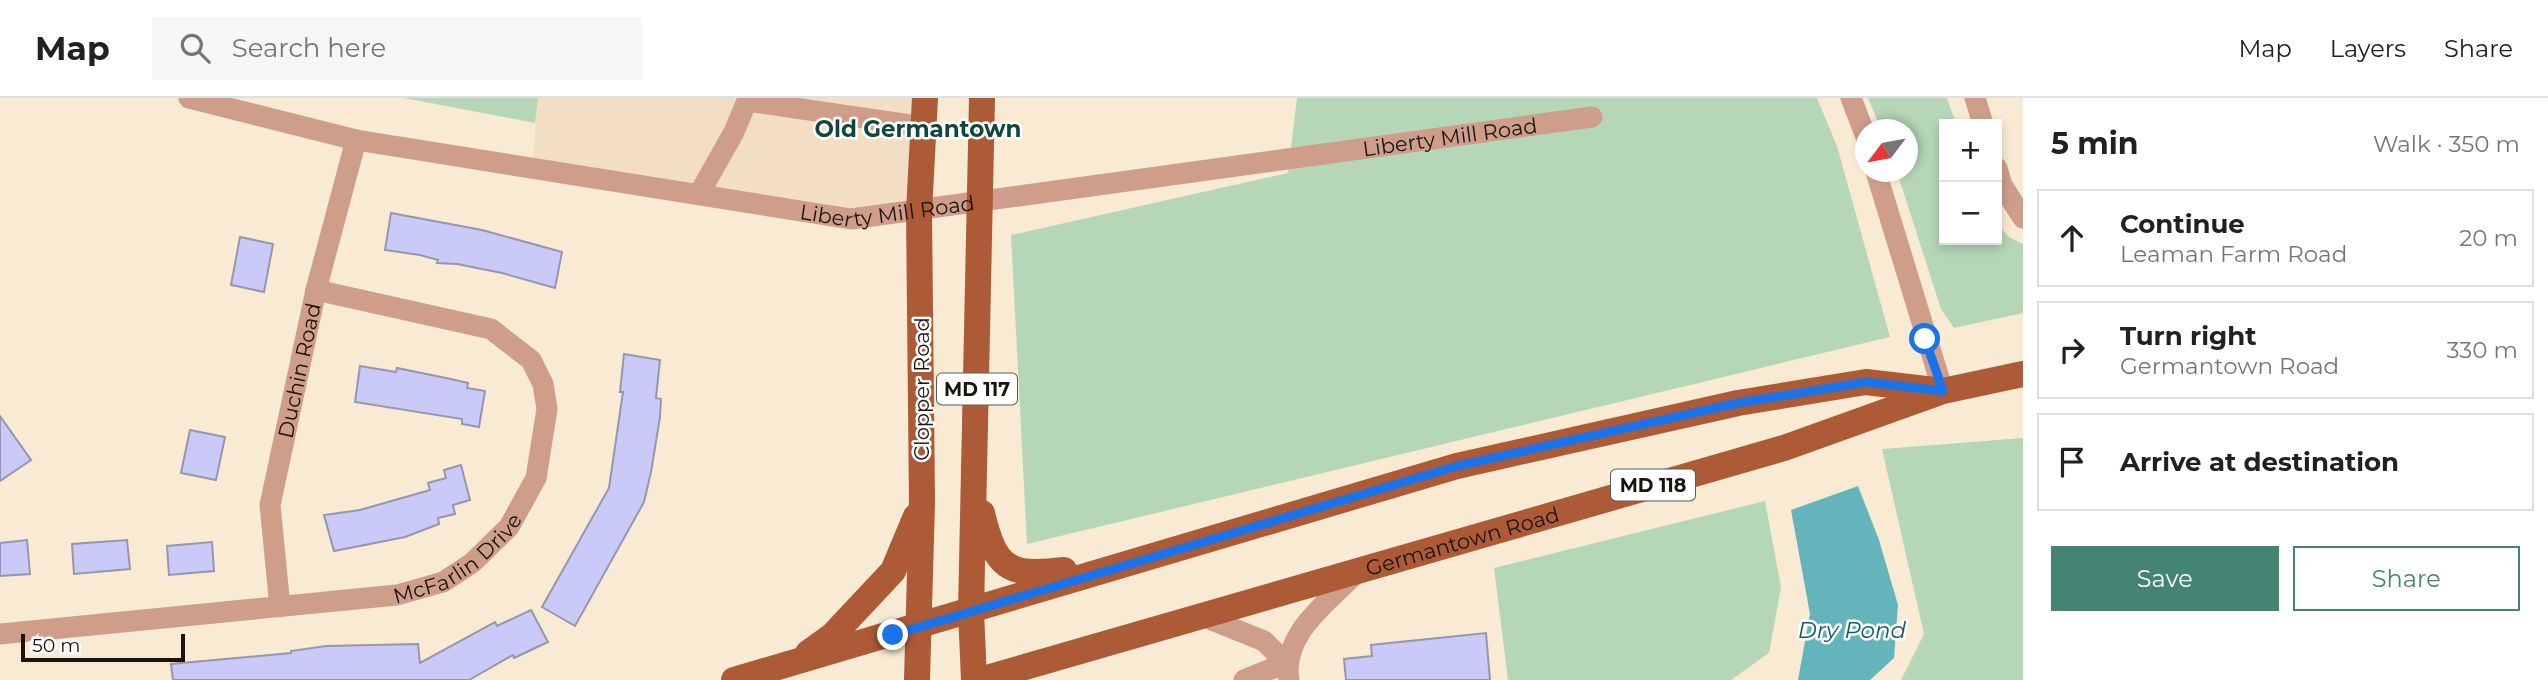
<!DOCTYPE html>
<meta charset="utf-8">
<style>
:root{--surface:#fff;--page:#f6f6f6;--text:#202124;--muted:#757577;--line:#e0e0e0;--accent:#448473}
body{margin:0;font-family:Montserrat,sans-serif;background:var(--page);color:var(--text)}
.controls{position:absolute;right:21px;top:21px;display:grid;overflow:hidden;border-radius:0px;box-shadow:0 4px 10px #0003}
.controls button{width:63px;height:63px;display:grid;place-items:center;padding:0;border:0;border-bottom:2px solid var(--line);background:var(--surface);color:var(--text);font:35px sans-serif}
.compass{position:absolute;left:1855px;top:21px;width:63px;height:63px;border-radius:50%;background:var(--surface);box-shadow:0 4px 10px #0003;rotate:238deg}
.scale{position:absolute;left:21px;bottom:18px;width:164px;box-sizing:border-box;padding-left:7px;border:4px solid #19140d;border-top:0;font-size:19px;line-height:24px;white-space:nowrap;color:#19140d;-webkit-text-stroke:5px #fff;paint-order:stroke}
.stop{position:absolute;width:21px;height:21px;margin:-16px;border:5px solid #1a73e8;border-radius:50%;background:#fff}
.stop.end{background:#1a73e8;border-color:#fff;box-shadow:0 2px 7px #0008}
.list{margin:0;padding:0;list-style:none}
h2{display:flex;justify-content:space-between;align-items:center;height:91px;margin:0;padding:0 28px;font-size:30px}
h2 small{font-size:23px;font-weight:400;color:var(--muted)}
.list li{display:grid;grid-template-columns:46px 1fr auto;gap:21px;align-items:center;box-sizing:border-box;height:98px;margin:0 14px 14px;padding:0 14px;border:2px solid var(--line);border-radius:0px}
.list b{display:block;font-size:26px;white-space:nowrap}
.list p{margin:0;font-size:23px;white-space:nowrap;color:var(--muted)}
.list em{font-size:23px;font-style:normal;color:var(--muted)}
.actions{display:flex;gap:14px;padding:21px 28px}
.actions a{flex:1;padding:16px 0;border:2px solid var(--accent);border-radius:0px;text-align:center;font-size:24px;color:var(--accent)}
.actions .main{background:var(--accent);color:#fff}
.icon{flex:none;width:38px;height:38px;fill:none;stroke:currentColor;stroke-width:2;stroke-linecap:round;stroke-linejoin:round}
.map{position:relative;flex:none;width:2023px;height:582px;overflow:hidden}
header{display:flex;align-items:center;gap:42px;box-sizing:border-box;height:98px;padding:0 35px;background:var(--surface);border-bottom:2px solid var(--line)}
header strong{font-size:33px}
nav{display:flex;gap:38px;margin-inline-start:auto;font-size:24px}
.search{width:490px;height:63px;background:var(--page);display:flex;align-items:center;gap:18px;box-sizing:border-box;padding:0 24px;border-radius:0px;color:var(--muted);font-size:26px}
main{display:flex}
aside{flex:1;background:var(--surface)}
.map>svg:first-child{display:block}
.built{fill:#f2dfc3}
.green{fill:#b5d7b7}
.water{fill:#64b5bb}
.building{fill:#cacaf8;stroke:#9696ac;stroke-width:2}
.lines{fill:none;stroke-linecap:round;stroke-linejoin:round}
.minor{stroke:#ce9e8b;stroke-width:21}
.major{stroke:#ad5a36;stroke-width:26}
.route{stroke:#1a73e8;stroke-width:9}
.labels{text-anchor:middle;dominant-baseline:central;stroke-width:5;stroke-linejoin:round;paint-order:stroke}
.shield{fill:#fff;stroke:#5e5a56;stroke-width:2}
.shield-label{font-size:19px;font-weight:bold;fill:#19140d}
.street-label{font-size:21px;fill:#19140d;stroke:#fff}
.neighbourhood-label{font-size:23px;font-weight:bold;fill:#11473b;stroke:#fff}
.water-label{font-size:23px;font-style:italic;fill:#165c60;stroke:#fff}
</style>
<header>
<strong>Map</strong>
<div class="search"><svg class="icon" aria-label="search" viewBox="0 0 24 24"><circle cx="10" cy="10" r="6"/><path d="M15 15l6 6"/></svg>Search here</div>
<nav><a>Map</a><a>Layers</a><a>Share</a></nav>
</header>
<main>
<div class="map">
<svg width="2023" height="582" viewBox="0 0 2023 582">
<rect width="100%" height="100%" fill="#f9ead4"/>
<!-- built -->
<path class="built" d="M538,0H925L919,114L851,121L532,70Z"/>
<!-- green -->
<g class="green">
<path d="M404,0H538L535,25Z"/>
<path d="M1297,0H1817L1837,48L1890,239L1027,446L1011,137L1288,75Z"/>
<path d="M1868,0H1947L1956,26H1944V142H1997V126L2009,139L2023,146V215L1954,230L1941,211L1897,74H1908V32L1881,31Z"/>
<path d="M2023,340V582H1901L1924,536L1882,351Z"/>
<path d="M1765,403L1781,489L1769,555L1731,582H1508L1494,470Z"/>
</g>
<!-- water -->
<path class="water" d="M1858,388L1879,442L1898,507L1894,560L1870,582H1798L1810,516L1791,412Z"/>
<!-- building -->
<g class="building">
<path d="M391,115L482,132L562,154L555,190L502,175L457,166L437,165L438,162L420,157L385,152Z"/>
<path d="M240,139L273,146L264,194L231,187Z"/>
<path d="M624,256L660,262L656,300L661,301L660,319L651,374L644,404L575,528L542,509L609,390L623,294H620Z"/>
<path d="M360,268L396,274L397,270L451,281L468,285L467,290L485,293L479,329L462,326V321L355,304Z"/>
<path d="M0,318L31,362L0,383Z"/>
<path d="M190,332L225,339L216,382L181,375Z"/>
<path d="M461,367L470,402L453,407L455,416L438,420L439,426L405,439L334,453L324,417L360,412L430,392L428,385L446,380L444,372Z"/>
<path d="M27,442L30,476L0,478V445Z"/>
<path d="M127,442L130,471L74,476L72,446Z"/>
<path d="M212,444L214,473L169,477L167,448Z"/>
<path d="M531,512L548,544L514,560L513,557L469,582H173L171,566L291,555V553L326,548L418,546L420,565L495,524L497,528Z"/>
<path d="M1486,535L1490,582H1346L1344,561L1372,558L1371,547Z"/>
</g>
<g class="lines">
<!-- minor -->
<g class="minor">
<path id="s1" d="M189,0L356,42L851,121L1592,19"/>
<path d="M1851,0L1866,39"/>
<path d="M1975,0L1983,26"/>
<path d="M1997,70L2002,87L2023,120"/>
<path d="M1876,74L1943,293"/>
<path d="M699,96L734,34L747,3L924,29"/>
<path id="s2" d="M280,509L270,407L316,192L356,42"/>
<path d="M1202,518L1264,543L1286,565"/>
<path id="s3" d="M0,536L397,497L443,484L472,465L509,429L536,380L547,311L543,286L531,262L491,231L316,192"/>
<path d="M1244,582L1286,565"/>
<path d="M1289,582C1281,535 1330,503 1359,472"/>
</g>
<!-- major -->
<g class="major">
<path d="M982,415C995,470 1008,479 1064,472"/>
<path d="M808,555L833,537L893,473L916,418"/>
<path d="M734,582L1457,368L1738,305L1866,284L1943,293"/>
<path d="M917,582L922,404L919,114L925,0"/>
<path d="M974,582L971,513L982,0"/>
<path id="s4" d="M980,582L1784,350L1943,293L2023,276"/>
</g>
</g>
<g class="lines">
<!-- route -->
<path class="route" d="M893,537L1457,368L1738,305L1866,284L1943,293L1925,241"/>
</g>
<g class="labels">
<!-- shield labels -->
<g class="shield">
<rect x="937" y="275.5" width="80" height="31" rx="5"/>
<rect x="1611" y="371.5" width="84" height="31" rx="5"/>
</g>
<g class="shield-label">
<text x="977" y="291">MD 117</text>
<text x="1653" y="387">MD 118</text>
</g>
<!-- street labels -->
<g class="street-label">
<text stroke="none"><textPath href="#s1" startOffset="1278">Liberty Mill Road</textPath></text>
<text stroke="none"><textPath href="#s1" startOffset="710">Liberty Mill Road</textPath></text>
<text stroke="none"><textPath href="#s2" startOffset="240">Duchin Road</textPath></text>
<text transform="translate(921 291) rotate(-90)">Clopper Road</text>
<text stroke="none"><textPath href="#s4" startOffset="502">Germantown Road</textPath></text>
<text stroke="none"><textPath href="#s3" startOffset="471">McFarlin Drive</textPath></text>
</g>
<!-- neighbourhood labels -->
<g class="neighbourhood-label">
<text x="918" y="31">Old Germantown</text>
</g>
<!-- water labels -->
<g class="water-label">
<text x="1852" y="532">Dry Pond</text>
</g>
</g>
</svg>
<div class="controls">
<button>+</button>
<button>−</button>
</div>
<svg class="compass" viewBox="-18 -18 36 36"><path d="M0-13l5 13h-10z" fill="#e53935"/><path d="M0 13l5-13h-10z" fill="#757577"/></svg>
<div class="scale">50 m</div>
<div class="stop" style="left:1925px;top:241px"></div>
<div class="stop end" style="left:893px;top:537px"></div>
</div>
<aside>
<h2>5 min<small>Walk · 350 m</small></h2>
<ul class="list">
<li><svg class="icon" aria-label="ahead" viewBox="0 0 24 24"><path d="M12 20V5M6 11l6-6 6 6"/></svg><div><b>Continue</b><p>Leaman Farm Road</p></div><em>20 m</em></li>
<li><svg class="icon" aria-label="right" viewBox="0 0 24 24"><path d="M7 20v-9h11M14 6l5 5-5 5"/></svg><div><b>Turn right</b><p>Germantown Road</p></div><em>330 m</em></li>
<li><svg class="icon" aria-label="arrive" viewBox="0 0 24 24"><path d="M6 21V4h12l-3 4 3 4H6"/></svg><div><b>Arrive at destination</b></div></li>
</ul>
<div class="actions"><a class="main">Save</a><a>Share</a></div>
</aside>
</main>
